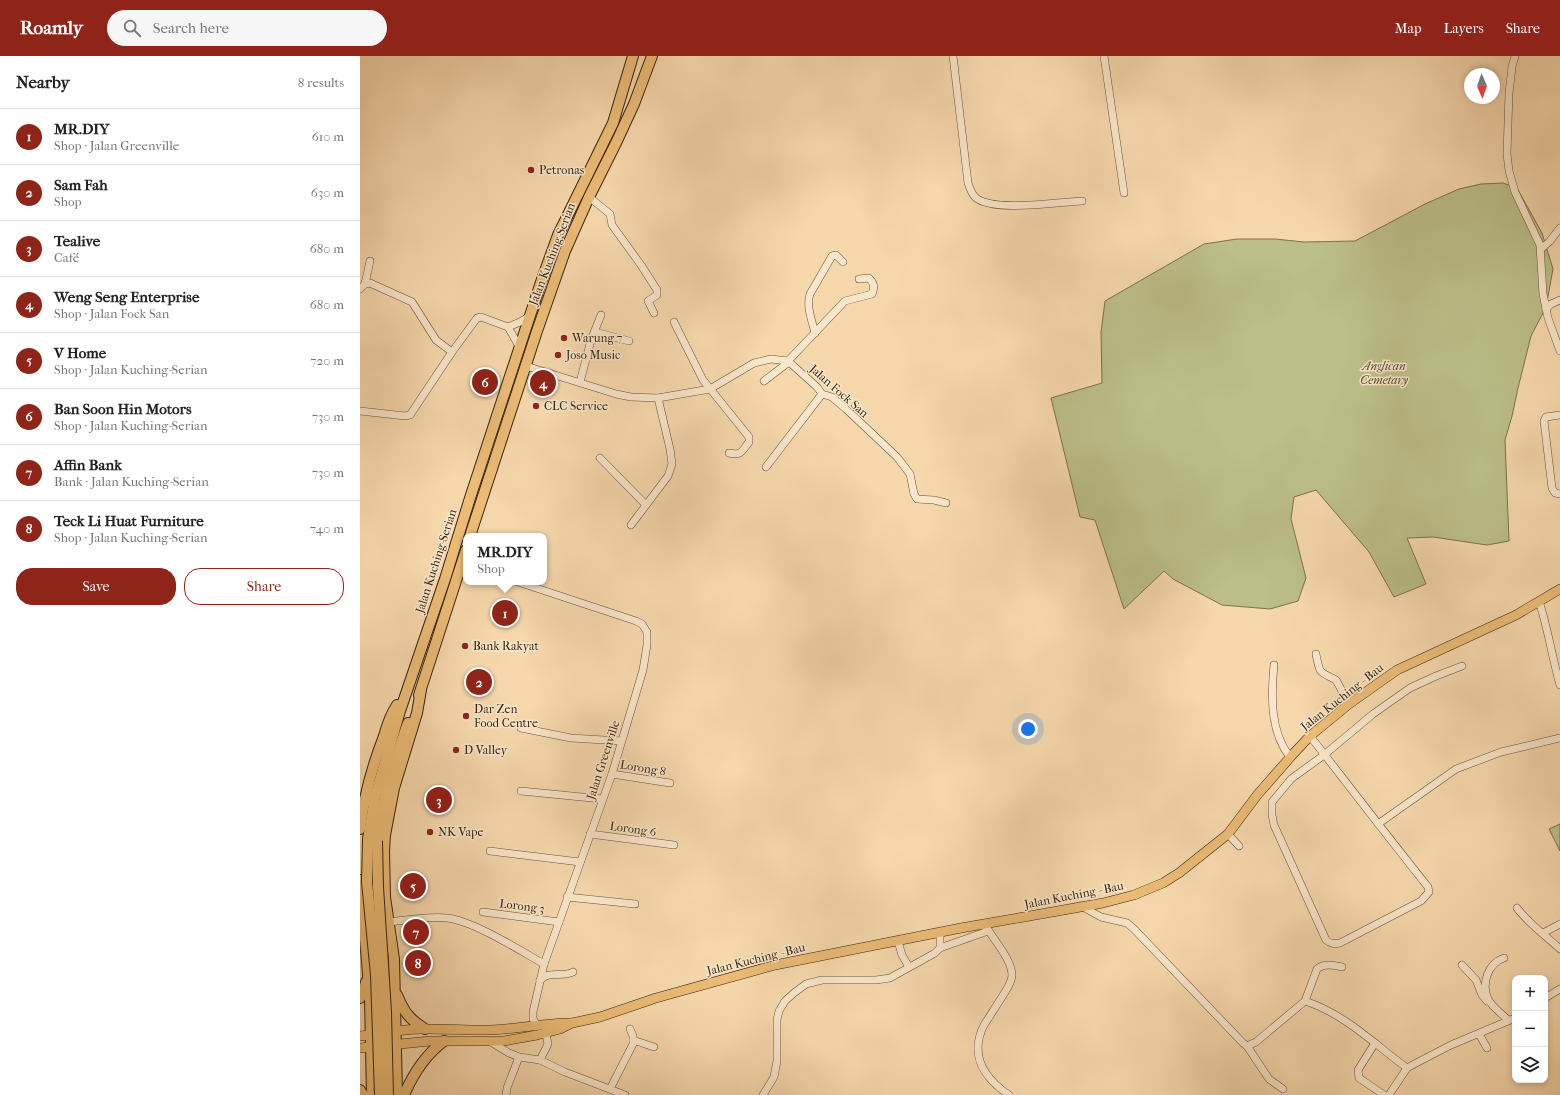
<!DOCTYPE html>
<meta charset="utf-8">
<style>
:root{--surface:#fff;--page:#f6f6f6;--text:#222;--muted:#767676;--line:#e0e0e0;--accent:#8f2418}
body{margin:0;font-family:"IM FELL French Canon",serif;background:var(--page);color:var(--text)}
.controls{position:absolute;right:12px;bottom:12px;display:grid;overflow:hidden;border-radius:8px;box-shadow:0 2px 6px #0003}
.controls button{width:36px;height:36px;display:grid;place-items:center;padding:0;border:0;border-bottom:1px solid var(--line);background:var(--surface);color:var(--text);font:20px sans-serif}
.compass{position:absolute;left:1104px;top:12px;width:36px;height:36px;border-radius:50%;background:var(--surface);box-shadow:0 2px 6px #0003;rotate:178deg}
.you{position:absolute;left:668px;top:673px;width:14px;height:14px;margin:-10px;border:3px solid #fff;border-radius:50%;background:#1a73e8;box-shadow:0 0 0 6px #1a73e833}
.badge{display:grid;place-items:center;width:26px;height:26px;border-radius:50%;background:var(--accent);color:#fff;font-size:13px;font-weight:700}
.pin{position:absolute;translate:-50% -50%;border:2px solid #fff;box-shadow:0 1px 4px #0006}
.popup{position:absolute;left:103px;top:477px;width:84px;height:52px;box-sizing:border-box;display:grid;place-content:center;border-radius:8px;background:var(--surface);filter:drop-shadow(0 1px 3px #0005);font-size:13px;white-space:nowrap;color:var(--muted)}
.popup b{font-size:15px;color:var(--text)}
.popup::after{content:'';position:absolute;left:50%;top:100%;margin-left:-8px;border:8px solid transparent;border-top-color:var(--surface)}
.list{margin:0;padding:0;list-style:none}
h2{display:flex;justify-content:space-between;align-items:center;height:52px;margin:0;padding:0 16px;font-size:17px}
h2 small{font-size:13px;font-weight:400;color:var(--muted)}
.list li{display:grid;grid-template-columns:26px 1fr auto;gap:12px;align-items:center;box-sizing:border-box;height:56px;padding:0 16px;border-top:1px solid var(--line)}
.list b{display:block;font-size:15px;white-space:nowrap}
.list p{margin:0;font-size:13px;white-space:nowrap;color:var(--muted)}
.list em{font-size:13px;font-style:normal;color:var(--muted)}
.actions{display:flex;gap:8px;padding:12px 16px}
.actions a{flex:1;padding:9px 0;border:1px solid var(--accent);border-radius:16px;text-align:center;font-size:14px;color:var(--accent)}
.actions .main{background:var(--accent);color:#fff}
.icon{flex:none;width:22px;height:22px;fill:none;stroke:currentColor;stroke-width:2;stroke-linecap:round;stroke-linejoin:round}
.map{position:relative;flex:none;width:1200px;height:1039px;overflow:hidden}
header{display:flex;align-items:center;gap:24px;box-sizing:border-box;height:56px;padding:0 20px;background:var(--accent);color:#fff}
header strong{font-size:19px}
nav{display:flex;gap:22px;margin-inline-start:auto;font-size:14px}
.search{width:280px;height:36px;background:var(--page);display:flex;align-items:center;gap:10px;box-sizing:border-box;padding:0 14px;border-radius:22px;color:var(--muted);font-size:15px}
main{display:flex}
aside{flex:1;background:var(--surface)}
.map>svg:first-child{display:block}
.green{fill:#bcbf8a;stroke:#7a724e}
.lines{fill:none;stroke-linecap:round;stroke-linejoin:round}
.minor-casing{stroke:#675138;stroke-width:8}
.major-casing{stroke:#372411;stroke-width:10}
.highway-casing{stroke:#372411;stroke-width:12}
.minor{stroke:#fae6ca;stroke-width:7}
.major{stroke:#ecbc76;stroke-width:9}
.highway{stroke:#ecbc76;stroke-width:10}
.highway-bridge-casing{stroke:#372411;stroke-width:12;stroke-linecap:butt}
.highway-bridge{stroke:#ecbc76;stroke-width:10}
.poi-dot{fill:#8f2418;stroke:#fae6ca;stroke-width:1.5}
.labels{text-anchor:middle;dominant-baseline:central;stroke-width:3;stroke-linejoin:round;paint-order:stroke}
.poi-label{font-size:12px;fill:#372411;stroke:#fae6ca;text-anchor:start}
.street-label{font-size:12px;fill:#372411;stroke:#fae6ca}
.park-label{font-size:12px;font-style:italic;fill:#584b2f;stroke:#fae6ca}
</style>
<header>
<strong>Roamly</strong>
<div class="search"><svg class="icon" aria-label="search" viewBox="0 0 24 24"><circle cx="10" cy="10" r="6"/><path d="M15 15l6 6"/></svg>Search here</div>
<nav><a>Map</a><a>Layers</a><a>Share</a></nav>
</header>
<main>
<aside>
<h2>Nearby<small>8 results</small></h2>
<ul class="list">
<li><span class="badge">1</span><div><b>MR.DIY</b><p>Shop · Jalan Greenville</p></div><em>610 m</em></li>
<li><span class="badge">2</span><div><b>Sam Fah</b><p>Shop</p></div><em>630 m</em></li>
<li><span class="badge">3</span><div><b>Tealive</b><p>Café</p></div><em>680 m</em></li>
<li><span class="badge">4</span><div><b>Weng Seng Enterprise</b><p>Shop · Jalan Fock San</p></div><em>680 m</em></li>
<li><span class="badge">5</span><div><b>V Home</b><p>Shop · Jalan Kuching-Serian</p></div><em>720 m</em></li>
<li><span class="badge">6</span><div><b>Ban Soon Hin Motors</b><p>Shop · Jalan Kuching-Serian</p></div><em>730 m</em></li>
<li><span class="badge">7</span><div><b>Affin Bank</b><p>Bank · Jalan Kuching-Serian</p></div><em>730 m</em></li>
<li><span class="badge">8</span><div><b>Teck Li Huat Furniture</b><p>Shop · Jalan Kuching-Serian</p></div><em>740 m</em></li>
</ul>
<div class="actions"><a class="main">Save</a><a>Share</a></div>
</aside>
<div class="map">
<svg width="1200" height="1039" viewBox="0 0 1200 1039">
<rect width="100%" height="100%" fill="#f7d8ad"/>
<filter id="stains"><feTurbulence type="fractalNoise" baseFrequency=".005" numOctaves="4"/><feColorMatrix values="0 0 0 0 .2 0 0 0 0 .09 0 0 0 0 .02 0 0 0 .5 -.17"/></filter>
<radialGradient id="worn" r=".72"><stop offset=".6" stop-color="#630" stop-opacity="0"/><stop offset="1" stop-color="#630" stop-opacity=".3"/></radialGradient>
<!-- green -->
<g class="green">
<path d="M1143,127L1157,132L1182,177L1193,213L1186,251L1171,280L1158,332L1152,360L1145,384L1149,485L1127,489L1073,481L1047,482L1066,528L1034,541L1009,496L956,434L934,441L931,463L946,522L938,545L910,553L862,549L813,523L804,515L764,553L735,464L720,461L691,342L742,327L741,276L745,245L844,188L877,183H915L944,186L995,185L1065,148L1099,133L1121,128Z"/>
<path d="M1200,768V795L1189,773Z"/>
</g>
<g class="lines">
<!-- minor casing -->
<g class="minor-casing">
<g id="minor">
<path d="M593,0L608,127C610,132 611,137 615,141C632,157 699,146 722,145"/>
<path d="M744,0L764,137"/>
<path d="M1155,0L1152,11L1149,37L1147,98L1149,115L1155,136L1180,189L1183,238L1188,262L1200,295"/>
<path d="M229,141L250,158L252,169L281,209L297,234V239L288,245L294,257"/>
<path d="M1181,193L1190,185L1200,172"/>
<path d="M5,228L10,227L52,246L76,284L92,296"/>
<path d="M0,233L5,228L10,205"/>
<path d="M1186,253L1191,248L1200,244"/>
<path d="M314,266L343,324L389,381V386C382,395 382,400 369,397"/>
<path d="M148,271L160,266L170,260"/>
<path d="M235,276L269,285"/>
<path d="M455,277C452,265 446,250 450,238L472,200L476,199L483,206"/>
<path d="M428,305L485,245L512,238C515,231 514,227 509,222L499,223"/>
<path d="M166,310L256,338L271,341L298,342L350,333L394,307L411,303L428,305L457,331L462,338L472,341L486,353L537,401L550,418L554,438L557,443L574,444L586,447"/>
<path d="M404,325L429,306"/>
<path d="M220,326L231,284L241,259"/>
<path d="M0,355L45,360L50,359L92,296L117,262L121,261L148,271L160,292"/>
<path d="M1200,359L1186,361L1184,365L1192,432L1195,437L1200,438"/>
<path d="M240,402L285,448"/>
<path d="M406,411L462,338"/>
<path d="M271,469L308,420L312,408L310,393L298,342"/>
<path d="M158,526L276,565L282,568L287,576V589L283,614L252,718L184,908L173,956V963L177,969"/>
<path d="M1179,545C1188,573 1192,601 1200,629"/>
<path d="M956,598C960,619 959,615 976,624L989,648"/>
<path d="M914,609C911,640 910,676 930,701"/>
<path d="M161,672L211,682L261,685"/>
<path d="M950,680C989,730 1028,781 1068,831L1069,836L1061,845L980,887C974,888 971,888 966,884L914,769L912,759V746L931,723L964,699L1013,658L1050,632L1076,620L1102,610"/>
<path d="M252,718L310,727"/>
<path d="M161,735L242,743"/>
<path d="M1018,768L1096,713L1141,696L1200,682"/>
<path d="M230,778L314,789"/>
<path d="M868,778L879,790"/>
<path d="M130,795L220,806"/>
<path d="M207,841L275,848"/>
<path d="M723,851L741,861L767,867L774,873L883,987L887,990L896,986L945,945L957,913C964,907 973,909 982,911"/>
<path d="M1157,852C1169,868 1185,879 1200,893"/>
<path d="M123,856L199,866"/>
<path d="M29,866C47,864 69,860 87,862C114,865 159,894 184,908"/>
<path d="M625,868C632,883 651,901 652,919C652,927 646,934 642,941C636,950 630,960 624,969C609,999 624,1022 649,1039"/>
<path d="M1183,877L1200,868"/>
<path d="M538,885L542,899L549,911"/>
<path d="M580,892L628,875"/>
<path d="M1144,902C1128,907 1121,928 1128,943C1132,951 1142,958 1148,964"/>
<path d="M1102,909L1116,924L1122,939L1127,945"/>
<path d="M180,924C190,914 202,922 213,916"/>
<path d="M1185,942L1200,933"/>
<path d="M945,945C985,958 1014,988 1047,1012"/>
<path d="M1119,978L1127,992"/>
<path d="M273,984L294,991"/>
<path d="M131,986L149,997L159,1001L180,1004L205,1016L265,1039"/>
<path d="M1015,987L998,1014L999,1022L1024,1039"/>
<path d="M887,990L909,1023L923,1033"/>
<path d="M180,1004L188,988L186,978"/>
<path d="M250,1033L273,988V980L270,973"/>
<path d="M146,1039L147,1032L159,1001"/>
<path d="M403,1039L414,1021L417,1005V964L419,955L425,945L434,937L446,928L462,924H516L530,922L575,897L580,892V876"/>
<path d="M1029,1039L1047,1012L1058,1006L1091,989L1155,962"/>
</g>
</g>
<!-- major casing -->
<g class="major-casing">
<g id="major">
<path d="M30,976C63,970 97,975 131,974C158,973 184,967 210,967"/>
<path d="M0,980L17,978"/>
<path d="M30,989L70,985H144L177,979L200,973L212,967L240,961L296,942L415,909L601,872L743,847L774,839L803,827L819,817L868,778L898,738L934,697L950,680L989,648L1037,614L1156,559L1200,533"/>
<path d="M0,992L17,990"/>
</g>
</g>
<!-- highway casing -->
<g class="highway-casing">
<g id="highway">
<path d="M110,480L177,275L205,195L229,141L256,87L274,48L292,0"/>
<path d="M59,639L106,494"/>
<path d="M0,773C4,739 12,711 24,680C27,669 31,658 37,649"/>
<path d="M8,783L15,741L40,655L85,523L110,442L181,226L198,179L253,67L273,0"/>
<path d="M17,785C22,744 34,706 48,667"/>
<path d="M0,824L10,941L12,1039"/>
<path d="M37,939C44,956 49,963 65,973"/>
<path d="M0,942L3,937L6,926"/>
<path d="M0,1034L3,1039"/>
<path d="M37,1039L34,903L25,841L24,795L25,779L34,732L57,657L61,634"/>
<path d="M44,1039C53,1018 65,999 84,985"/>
</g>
</g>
<!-- minor -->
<use href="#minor" class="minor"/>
<!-- major -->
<use href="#major" class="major"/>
<!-- highway -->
<use href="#highway" class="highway"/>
<!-- highway-bridge casing -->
<g class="highway-bridge-casing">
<g id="highway-bridge">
<path d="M8,783L7,826L16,919L20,1039"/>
<path d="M17,785L18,831L26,956L28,1039"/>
</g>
</g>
<!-- highway-bridge -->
<use href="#highway-bridge" class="highway-bridge"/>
</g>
<!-- markers -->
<g class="poi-dot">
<circle cx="171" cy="114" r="4"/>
<circle cx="204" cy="282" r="4"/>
<circle cx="198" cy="299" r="4"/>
<circle cx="176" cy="350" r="4"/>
<circle cx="105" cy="590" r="4"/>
<circle cx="106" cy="660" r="4"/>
<circle cx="96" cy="694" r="4"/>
<circle cx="70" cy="776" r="4"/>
</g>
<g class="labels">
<!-- poi labels -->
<g class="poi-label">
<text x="179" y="114">Petronas</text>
<text x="212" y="282">Warung 7</text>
<text x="206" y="299">Joso Music</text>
<text x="184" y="350">CLC Service</text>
<text x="113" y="590">Bank Rakyat</text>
<text x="114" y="653">Dar Zen<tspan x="114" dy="14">Food Centre</tspan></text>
<text x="104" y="694">D Valley</text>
<text x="78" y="776">NK Vape</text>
</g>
<!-- street labels -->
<g class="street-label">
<text transform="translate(192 198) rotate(-69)">Jalan Kuching-Serian</text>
<text transform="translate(479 335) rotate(41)">Jalan Fock San</text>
<text transform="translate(76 505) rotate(-72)">Jalan Kuching-Serian</text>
<text transform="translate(982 641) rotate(-38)">Jalan Kuching - Bau</text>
<text transform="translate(243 704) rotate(-72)">Jalan Greenville</text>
<text transform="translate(283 712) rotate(9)">Lorong 8</text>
<text transform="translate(273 773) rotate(8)">Lorong 6</text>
<text transform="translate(714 839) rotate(-11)">Jalan Kuching - Bau</text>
<text transform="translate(162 850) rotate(7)">Lorong 3</text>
<text transform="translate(396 903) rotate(-14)">Jalan Kuching - Bau</text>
</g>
<!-- park labels -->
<g class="park-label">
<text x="1024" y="310">Anglican<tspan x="1024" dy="14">Cemetary</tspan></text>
</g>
</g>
<rect width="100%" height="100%" filter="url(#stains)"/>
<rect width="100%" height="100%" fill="url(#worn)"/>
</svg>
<div class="controls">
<button>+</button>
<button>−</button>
<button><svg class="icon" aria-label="layers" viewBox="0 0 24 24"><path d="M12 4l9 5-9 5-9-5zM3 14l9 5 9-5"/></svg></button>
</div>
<svg class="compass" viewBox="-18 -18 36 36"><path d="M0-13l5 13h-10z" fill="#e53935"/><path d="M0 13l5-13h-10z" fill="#767676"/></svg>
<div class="you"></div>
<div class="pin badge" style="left:145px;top:557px">1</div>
<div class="popup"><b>MR.DIY</b>Shop</div>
<div class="pin badge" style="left:119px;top:626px">2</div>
<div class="pin badge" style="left:79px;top:744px">3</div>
<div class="pin badge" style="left:183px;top:327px">4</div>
<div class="pin badge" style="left:53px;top:830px">5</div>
<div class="pin badge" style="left:125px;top:326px">6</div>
<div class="pin badge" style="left:56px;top:876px">7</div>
<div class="pin badge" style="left:58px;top:907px">8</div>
</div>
</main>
